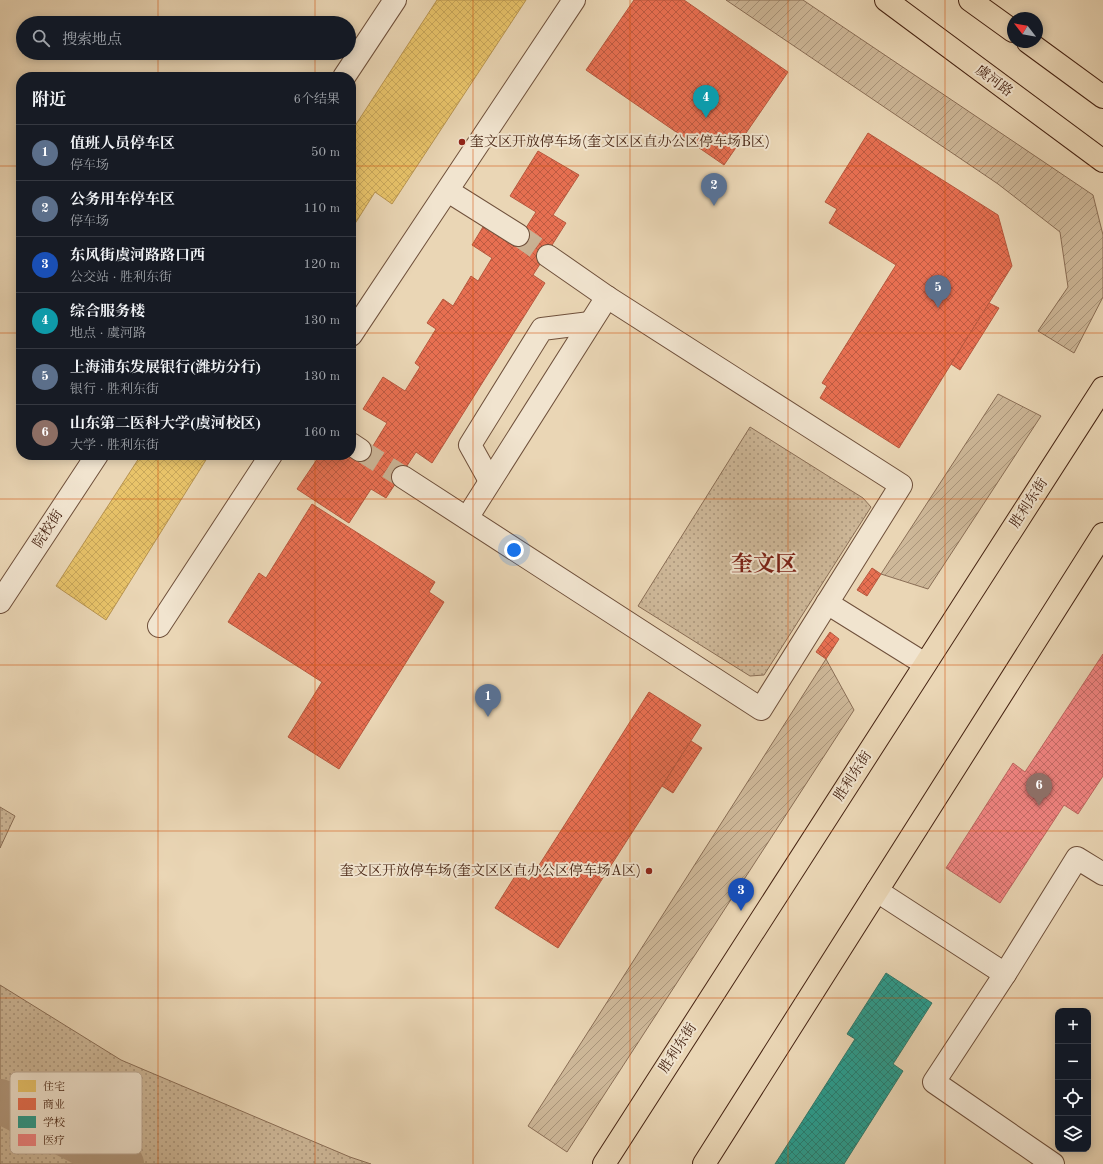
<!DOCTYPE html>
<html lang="zh">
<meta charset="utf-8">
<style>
:root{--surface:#171b24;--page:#20242c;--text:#f1f3f6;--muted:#9ea1a6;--line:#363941;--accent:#c59692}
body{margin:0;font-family:"Old Standard TT","Noto Serif SC",serif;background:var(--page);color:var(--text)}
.controls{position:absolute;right:12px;bottom:12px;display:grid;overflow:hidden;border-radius:8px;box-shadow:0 2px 10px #0003}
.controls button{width:36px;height:36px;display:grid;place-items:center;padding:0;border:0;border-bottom:1px solid var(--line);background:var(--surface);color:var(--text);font:20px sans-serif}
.compass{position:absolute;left:1007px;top:12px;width:36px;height:36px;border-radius:50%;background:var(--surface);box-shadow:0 2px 10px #0003;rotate:301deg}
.you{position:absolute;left:514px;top:550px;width:14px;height:14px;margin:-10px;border:3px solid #fff;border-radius:50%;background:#1a73e8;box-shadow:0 0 0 6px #1a73e833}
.badge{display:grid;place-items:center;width:26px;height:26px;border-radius:50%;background:var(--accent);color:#fff;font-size:13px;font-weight:700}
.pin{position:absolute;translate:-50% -33px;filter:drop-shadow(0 1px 2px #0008)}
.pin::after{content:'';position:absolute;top:21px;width:14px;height:12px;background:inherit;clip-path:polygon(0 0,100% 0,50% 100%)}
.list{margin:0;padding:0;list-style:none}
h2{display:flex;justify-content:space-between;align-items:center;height:52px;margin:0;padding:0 16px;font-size:17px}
h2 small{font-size:13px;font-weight:400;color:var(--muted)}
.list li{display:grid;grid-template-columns:26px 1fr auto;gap:12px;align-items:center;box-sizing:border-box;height:56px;padding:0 16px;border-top:1px solid var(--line)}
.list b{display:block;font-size:15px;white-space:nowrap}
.list p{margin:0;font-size:13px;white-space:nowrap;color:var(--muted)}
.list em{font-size:13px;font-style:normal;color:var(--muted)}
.icon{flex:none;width:22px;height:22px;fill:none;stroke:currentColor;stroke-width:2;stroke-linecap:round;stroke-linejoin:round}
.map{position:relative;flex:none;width:1103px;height:1164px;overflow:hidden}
.search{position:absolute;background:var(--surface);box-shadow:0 2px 10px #0003;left:16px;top:16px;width:340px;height:44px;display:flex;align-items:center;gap:10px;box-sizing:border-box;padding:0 14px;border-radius:22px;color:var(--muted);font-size:15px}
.panel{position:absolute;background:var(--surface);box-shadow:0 2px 10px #0003;left:16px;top:72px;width:340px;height:388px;border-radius:16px}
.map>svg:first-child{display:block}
.grass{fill:url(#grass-dots);stroke:#8a6e56}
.garden{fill:url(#garden-furrows);stroke:#8a6e56}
.homes{fill:url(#homes-cross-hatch);stroke:#b89450}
.shops{fill:url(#shops-cross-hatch);stroke:#b7583e}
.schools{fill:url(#schools-cross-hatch);stroke:#32786a}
.health{fill:url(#health-cross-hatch);stroke:#be6760}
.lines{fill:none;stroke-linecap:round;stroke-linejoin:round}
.river{stroke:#b2997e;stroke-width:44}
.minor-tunnel{stroke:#c9b294;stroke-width:22;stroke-dasharray:22 11;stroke-linecap:butt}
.minor-casing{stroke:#6f503b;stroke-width:24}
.major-casing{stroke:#462312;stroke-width:24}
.minor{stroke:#f1e4cf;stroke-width:22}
.major{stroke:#ead6b5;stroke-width:22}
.grid{fill:none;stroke:#d0510d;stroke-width:1;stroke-opacity:0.55}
.poi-dot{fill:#8f2418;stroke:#f1e4cf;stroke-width:1.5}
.labels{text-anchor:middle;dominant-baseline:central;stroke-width:4;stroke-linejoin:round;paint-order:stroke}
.street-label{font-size:14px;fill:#462312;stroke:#f1e4cf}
.poi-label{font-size:14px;fill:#462312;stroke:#f1e4cf;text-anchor:start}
.town-label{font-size:22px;font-weight:bold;fill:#7a1f14;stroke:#f1e4cf}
.key{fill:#f1e4cf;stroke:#beaa96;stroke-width:1}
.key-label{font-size:11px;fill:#462312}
</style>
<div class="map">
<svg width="1103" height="1164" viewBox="0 0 1103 1164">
<defs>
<pattern id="grass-dots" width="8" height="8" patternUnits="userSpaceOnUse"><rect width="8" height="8" fill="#ceb899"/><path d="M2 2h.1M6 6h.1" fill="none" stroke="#a9957b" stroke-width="1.8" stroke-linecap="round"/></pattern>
<pattern id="garden-furrows" width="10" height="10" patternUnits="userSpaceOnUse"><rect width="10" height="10" fill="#ceb899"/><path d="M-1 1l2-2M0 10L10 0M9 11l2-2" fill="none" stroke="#a9957b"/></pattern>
<pattern id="homes-cross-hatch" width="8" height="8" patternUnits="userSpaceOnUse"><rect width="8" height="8" fill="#e9c46a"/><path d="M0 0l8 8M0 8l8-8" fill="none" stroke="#c9a85b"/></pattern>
<pattern id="shops-cross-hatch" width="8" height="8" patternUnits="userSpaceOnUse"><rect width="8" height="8" fill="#e76f51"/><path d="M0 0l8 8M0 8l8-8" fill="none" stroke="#bd5b42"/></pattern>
<pattern id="schools-cross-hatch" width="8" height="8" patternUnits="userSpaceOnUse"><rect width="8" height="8" fill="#2a9d8f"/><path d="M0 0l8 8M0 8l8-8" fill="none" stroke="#268073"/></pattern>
<pattern id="health-cross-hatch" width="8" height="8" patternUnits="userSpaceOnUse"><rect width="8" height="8" fill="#f28482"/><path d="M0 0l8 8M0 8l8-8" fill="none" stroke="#c66c69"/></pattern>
</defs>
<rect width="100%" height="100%" fill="#ead6b5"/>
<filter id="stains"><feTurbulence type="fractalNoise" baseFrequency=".005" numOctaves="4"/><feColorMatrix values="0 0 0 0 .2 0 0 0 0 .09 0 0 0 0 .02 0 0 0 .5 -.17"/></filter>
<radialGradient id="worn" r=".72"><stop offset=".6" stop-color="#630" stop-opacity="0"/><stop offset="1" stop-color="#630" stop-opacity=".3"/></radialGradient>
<!-- grass -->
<g class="grass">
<path d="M750,427L863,498L871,507L764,675L750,676L638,606Z"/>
<path d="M0,807L15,816L0,848Z"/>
<path d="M0,985L121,1060L350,1157L371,1164H0Z"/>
</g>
<!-- garden -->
<g class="garden">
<path d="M726,0H803L1093,195L1103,235V297L1074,353L1038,331L1068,287L1060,232L998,184Z"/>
<path d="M998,394L1041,416L928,589L881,574Z"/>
<path d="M826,659L854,710L567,1152L528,1126Z"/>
</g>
<!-- homes -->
<g class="homes">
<path d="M437,0H526L392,204L375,192L351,230V132Z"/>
<path d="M141,455H209L106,620L56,586Z"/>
</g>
<!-- shops -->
<g class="shops">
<path d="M634,0H684L788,72L724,165L586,70Z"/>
<path d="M868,133L998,215L1012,266L899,448L820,398L827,386L822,383L896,265L829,223L837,209L825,202Z"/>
<path d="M538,151L579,175L553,215L566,223L533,275L545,283L432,463L416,452L386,498L371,489L349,523L297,489L320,455H351L365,459L387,423L363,409L383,377L405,391L420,367L415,363L436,329L427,323L443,299L453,306L471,276L478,281L492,258L472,245L486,222L517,242L536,212L510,196Z"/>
<path d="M989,303L999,308L960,370L951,364Z"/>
<path d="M312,504L435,582L429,592L444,602L339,769L288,737L322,682L228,622L259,573L266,578Z"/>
<path d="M872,568L881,574L867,596L857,590Z"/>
<path d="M830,632L839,639L826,659L816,652Z"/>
<path d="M649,692L701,725L558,948L495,908L517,873L529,881Z"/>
<path d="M691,741L702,748L673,793L662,786Z"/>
</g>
<!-- schools -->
<path class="schools" d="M886,973L932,1003L893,1064L903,1071L844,1164H775L855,1039L847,1034Z"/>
<!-- health -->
<path class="health" d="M1103,654V776L1078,814L1064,805L1000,903L946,868L1013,763L1025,772Z"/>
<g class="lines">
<!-- river -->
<path class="river" d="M0,1101L122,1164"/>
<!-- minor-tunnel -->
<g class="minor-tunnel">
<path d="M518,235L548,256"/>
<path d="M360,450L403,477"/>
</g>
<!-- minor casing -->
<g class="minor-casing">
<g id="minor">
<path d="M344,77L395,0"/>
<path d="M448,191L518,235"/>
<path d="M351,335L574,0"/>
<path d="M351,444L360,450"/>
<path d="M403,477L761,709L901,485L607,297L548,256"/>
<path d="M490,481L470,445L542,329L590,323"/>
<path d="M467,518L607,297"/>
<path d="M0,602L97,455"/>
<path d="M827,603L925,664"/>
<path d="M159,626L271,455"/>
<path d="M877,891L1005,974"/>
<path d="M1053,1164L934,1082L1005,974L1077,858L1103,874"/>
</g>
</g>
<!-- major casing -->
<g class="major-casing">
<g id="major">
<path d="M886,0L1103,161"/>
<path d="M970,0L1013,31"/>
<path d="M1028,42L1103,97"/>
<path d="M604,1164L1103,388"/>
<path d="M704,1164L1103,534"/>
</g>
</g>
<!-- minor -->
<use href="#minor" class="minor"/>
<!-- major -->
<use href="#major" class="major"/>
</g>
<!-- grid -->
<path class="grid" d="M158,0V23M315,0V23M473,0V1164M630,0V1164M788,0V1164M945,0V1164M158,53V77M315,53V77M0,166H21M351,166H1103M0,333H21M351,333H1103M158,455V1164M315,455V1164M0,499H1103M0,665H1103M0,831H1103M0,998H1103"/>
<!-- markers -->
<g class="poi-dot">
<circle cx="462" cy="142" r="4"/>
<circle cx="649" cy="871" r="4"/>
</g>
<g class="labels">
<!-- street labels -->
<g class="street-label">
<text transform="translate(994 81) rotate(37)">虞河路</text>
<text transform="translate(1029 503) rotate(-57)">胜利东街</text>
<text transform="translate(48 529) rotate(-57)">院校街</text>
<text transform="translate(853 776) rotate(-57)">胜利东街</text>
<text transform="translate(678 1048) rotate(-57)">胜利东街</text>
</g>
<!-- poi labels -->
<g class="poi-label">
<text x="470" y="142">奎文区开放停车场(奎文区区直办公区停车场B区)</text>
<text x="641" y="871" text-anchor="end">奎文区开放停车场(奎文区区直办公区停车场A区)</text>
</g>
<!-- town labels -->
<g class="town-label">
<text x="764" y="565">奎文区</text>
</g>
</g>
<!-- legend -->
<rect x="10" y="1072" width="132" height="82" rx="6" class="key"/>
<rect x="18" y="1080" width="18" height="12" fill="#e9c46a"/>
<rect x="18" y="1098" width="18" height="12" fill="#e76f51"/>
<rect x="18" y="1116" width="18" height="12" fill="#2a9d8f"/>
<rect x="18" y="1134" width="18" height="12" fill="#f28482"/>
<g class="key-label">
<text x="43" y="1090">住宅</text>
<text x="43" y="1108">商业</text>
<text x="43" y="1126">学校</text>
<text x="43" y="1144">医疗</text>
</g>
<rect width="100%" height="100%" filter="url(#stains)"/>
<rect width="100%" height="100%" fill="url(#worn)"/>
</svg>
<div class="controls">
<button>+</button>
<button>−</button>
<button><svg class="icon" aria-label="locate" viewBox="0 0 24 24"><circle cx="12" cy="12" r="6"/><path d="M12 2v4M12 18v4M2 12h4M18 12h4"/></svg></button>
<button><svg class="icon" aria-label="layers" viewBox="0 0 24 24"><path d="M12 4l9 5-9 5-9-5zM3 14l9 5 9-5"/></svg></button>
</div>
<svg class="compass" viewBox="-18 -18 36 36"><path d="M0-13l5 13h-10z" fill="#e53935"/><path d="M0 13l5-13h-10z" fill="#9ea1a6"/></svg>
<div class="you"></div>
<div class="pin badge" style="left:488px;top:717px;background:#5c6f8a">1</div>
<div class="pin badge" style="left:714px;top:206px;background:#5c6f8a">2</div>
<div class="pin badge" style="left:741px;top:911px;background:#1a4fb4">3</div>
<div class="pin badge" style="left:706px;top:118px;background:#0f9aa8">4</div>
<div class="pin badge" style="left:938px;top:308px;background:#5c6f8a">5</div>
<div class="pin badge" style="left:1039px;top:806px;background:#8d6e63">6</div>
<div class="search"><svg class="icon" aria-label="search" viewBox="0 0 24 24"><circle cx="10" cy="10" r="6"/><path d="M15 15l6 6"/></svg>搜索地点</div>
<section class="panel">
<h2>附近<small>6个结果</small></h2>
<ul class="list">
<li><span class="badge" style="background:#5c6f8a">1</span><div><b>值班人员停车区</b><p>停车场</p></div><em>50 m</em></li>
<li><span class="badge" style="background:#5c6f8a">2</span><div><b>公务用车停车区</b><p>停车场</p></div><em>110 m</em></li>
<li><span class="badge" style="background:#1a4fb4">3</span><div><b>东风街虞河路路口西</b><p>公交站 · 胜利东街</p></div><em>120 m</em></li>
<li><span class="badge" style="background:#0f9aa8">4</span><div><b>综合服务楼</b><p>地点 · 虞河路</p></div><em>130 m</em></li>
<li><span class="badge" style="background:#5c6f8a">5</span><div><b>上海浦东发展银行(潍坊分行)</b><p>银行 · 胜利东街</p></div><em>130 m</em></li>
<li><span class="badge" style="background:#8d6e63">6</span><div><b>山东第二医科大学(虞河校区)</b><p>大学 · 胜利东街</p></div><em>160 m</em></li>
</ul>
</section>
</div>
